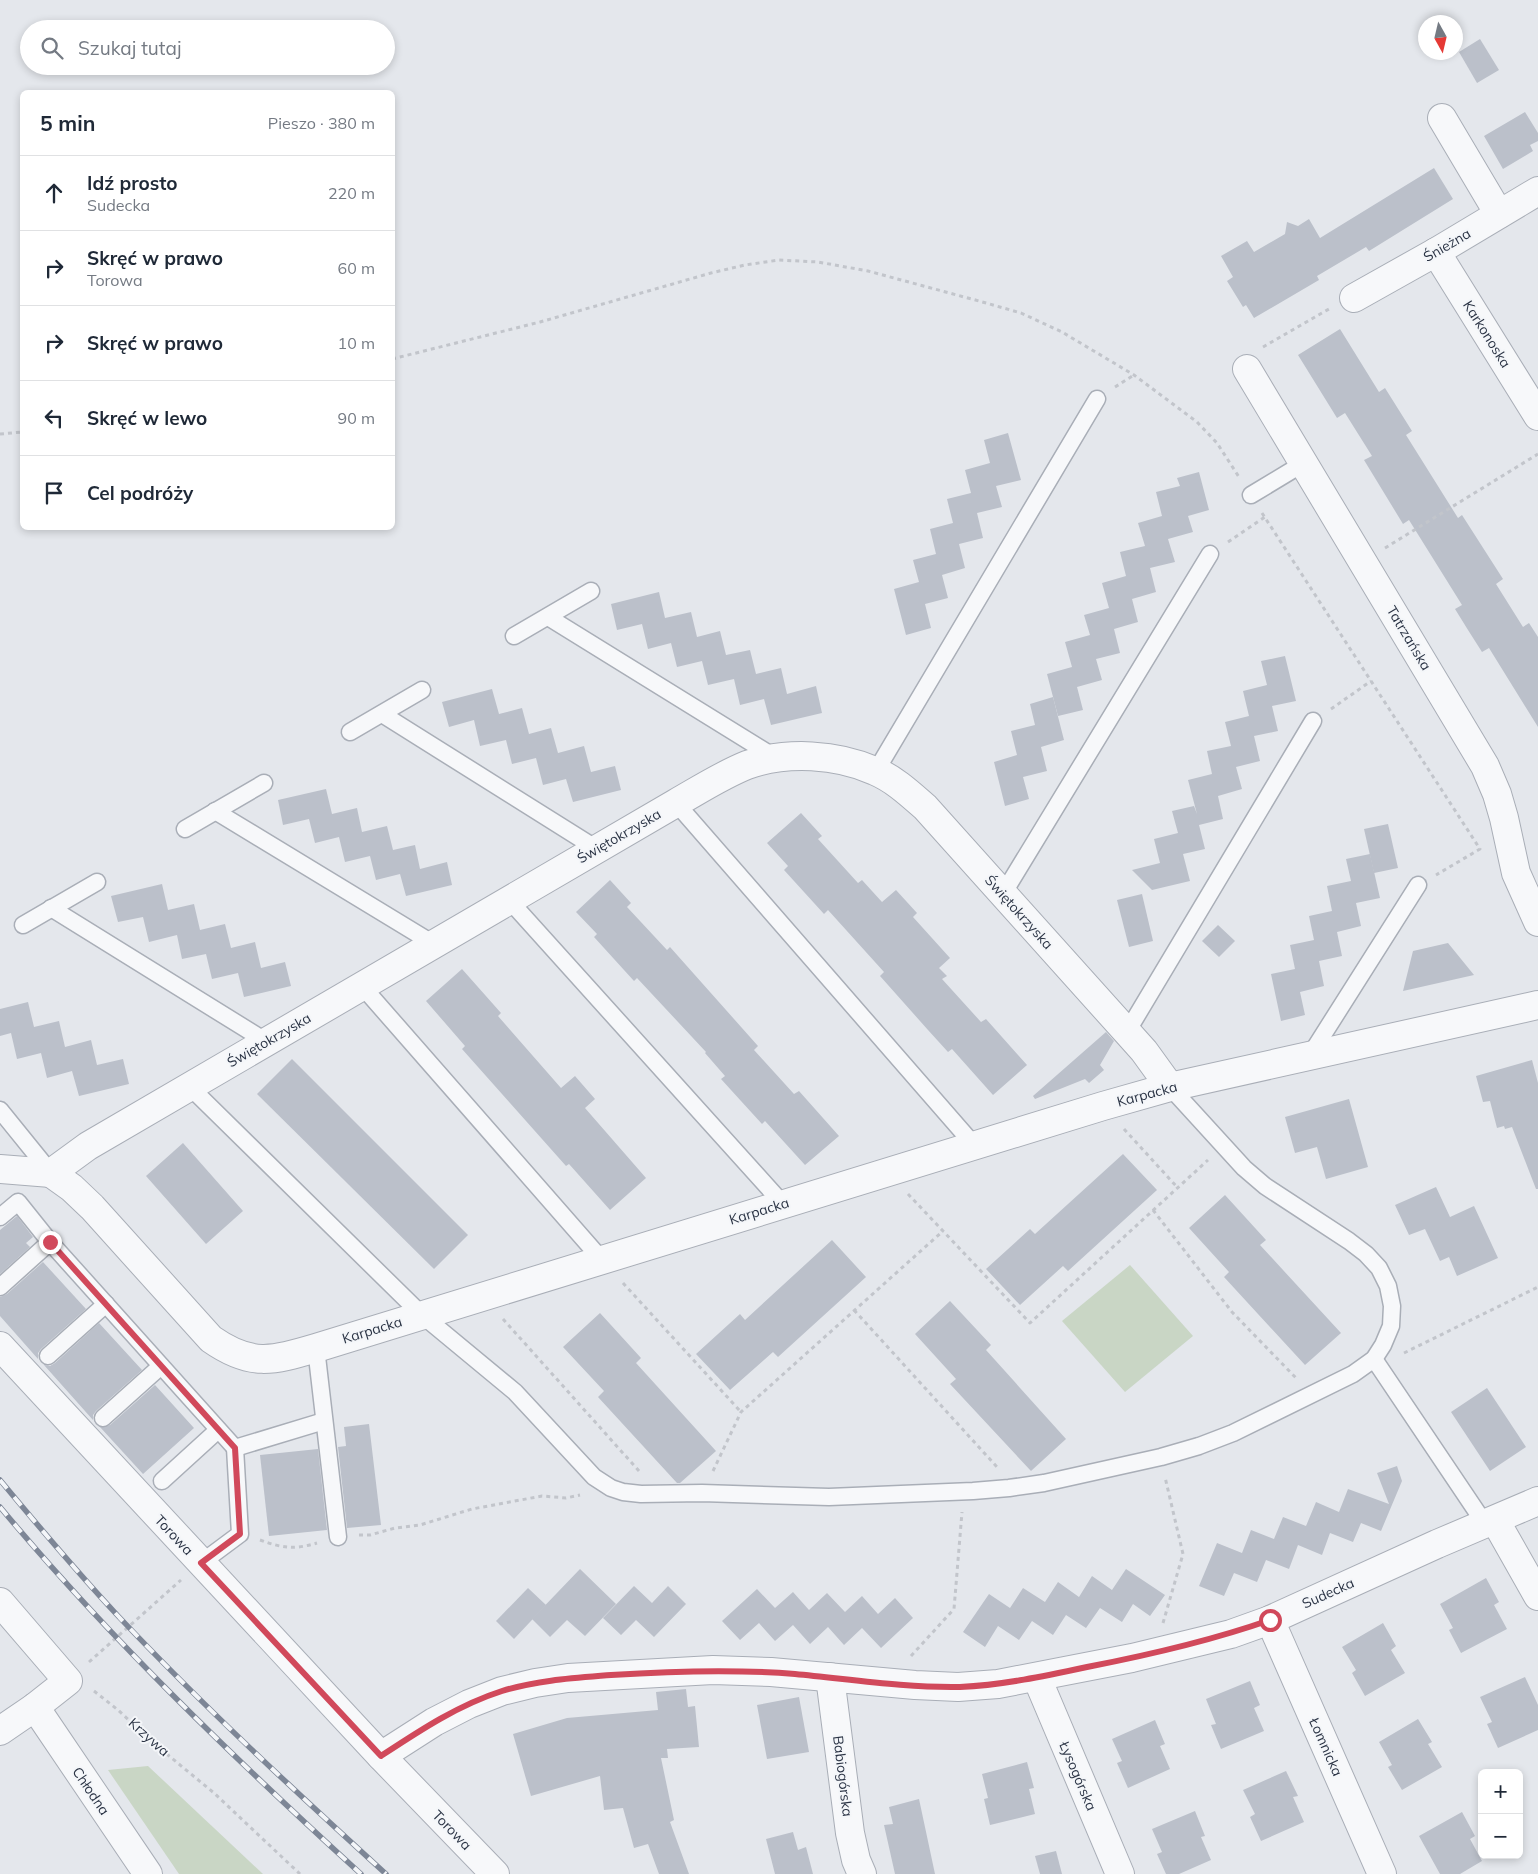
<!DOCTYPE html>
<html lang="pl">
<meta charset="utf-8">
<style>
:root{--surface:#fff;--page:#f2f2f3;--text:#1f2937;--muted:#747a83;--line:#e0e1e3}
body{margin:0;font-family:Mulish,sans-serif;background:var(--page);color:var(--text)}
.controls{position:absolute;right:15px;bottom:15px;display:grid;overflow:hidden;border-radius:8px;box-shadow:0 2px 8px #0003}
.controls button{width:45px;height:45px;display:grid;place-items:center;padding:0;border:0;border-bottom:1px solid var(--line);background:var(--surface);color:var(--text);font:25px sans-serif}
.compass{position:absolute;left:1418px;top:15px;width:45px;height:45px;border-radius:50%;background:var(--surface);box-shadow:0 2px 8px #0003;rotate:172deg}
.stop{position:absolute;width:15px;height:15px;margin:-11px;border:4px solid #d1495b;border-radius:50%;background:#fff}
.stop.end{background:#d1495b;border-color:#fff;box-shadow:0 1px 5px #0008}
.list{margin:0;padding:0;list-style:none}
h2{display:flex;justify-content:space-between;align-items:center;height:65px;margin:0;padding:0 20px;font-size:21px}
h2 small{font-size:16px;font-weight:400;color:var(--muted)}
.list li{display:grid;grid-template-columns:32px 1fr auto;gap:15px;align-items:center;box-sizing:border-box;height:75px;padding:0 20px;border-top:1px solid var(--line)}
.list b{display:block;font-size:19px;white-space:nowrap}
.list p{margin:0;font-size:16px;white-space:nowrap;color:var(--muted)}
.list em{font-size:16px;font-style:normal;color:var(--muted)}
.icon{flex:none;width:28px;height:28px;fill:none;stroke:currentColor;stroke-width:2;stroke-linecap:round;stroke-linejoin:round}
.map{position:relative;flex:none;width:1538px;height:1874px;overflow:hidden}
.search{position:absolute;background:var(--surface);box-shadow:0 2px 8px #0003;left:20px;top:20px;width:375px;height:55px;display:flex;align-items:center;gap:12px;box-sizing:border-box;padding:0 18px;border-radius:28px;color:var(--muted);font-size:19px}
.panel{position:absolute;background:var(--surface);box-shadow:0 2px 8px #0003;left:20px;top:90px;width:375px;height:440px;border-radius:8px}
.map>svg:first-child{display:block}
.green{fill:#c9d6c5}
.building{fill:#bbc0ca}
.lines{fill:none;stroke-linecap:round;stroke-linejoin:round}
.service-casing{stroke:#a9aeb7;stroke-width:19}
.minor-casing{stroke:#a9aeb7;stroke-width:30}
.path{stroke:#c2c5cb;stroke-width:3;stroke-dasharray:4 4;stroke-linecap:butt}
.service{stroke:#f7f8fa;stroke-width:16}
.minor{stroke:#f7f8fa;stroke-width:28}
.rail-casing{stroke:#7d8696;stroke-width:5.5}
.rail{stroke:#f4f6f9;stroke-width:4;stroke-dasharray:11;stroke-linecap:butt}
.route{stroke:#d1495b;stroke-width:6}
.labels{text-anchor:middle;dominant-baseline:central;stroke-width:4;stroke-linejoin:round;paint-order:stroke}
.street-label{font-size:14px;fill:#2b3445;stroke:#f4f6f9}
</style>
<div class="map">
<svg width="1538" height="1874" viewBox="0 0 1538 1874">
<rect width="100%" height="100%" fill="#e4e7ec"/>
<!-- green -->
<g class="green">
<path d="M1130,1265L1193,1336L1125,1392L1062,1321Z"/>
<path d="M148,1766L263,1874H179L108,1770Z"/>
</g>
<!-- building -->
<g class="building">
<path d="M1480,39L1499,70L1477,83L1459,52Z"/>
<path d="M1525,112L1538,133V141L1530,145L1533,151L1503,169L1484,136Z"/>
<path d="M1434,168L1453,199L1369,251L1366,247L1317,276L1319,280L1254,318L1246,305L1243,307L1227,281L1233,277L1221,256L1247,241L1254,252L1285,234L1287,222L1298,226L1309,219L1320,238Z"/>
<path d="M1340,329L1379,392L1385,388L1412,431L1406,435L1458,518L1462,515L1503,579L1496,584L1523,627L1529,623L1538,637V727L1489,648L1482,652L1468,630L1455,609L1462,605L1409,520L1403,524L1364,460L1372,456L1345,413L1337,418L1298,355Z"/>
<path d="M1008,433L1021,480L996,486L1002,507L977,513L983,538L959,544L965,568L942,575L948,598L925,604L931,628L906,635L894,589L919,582L913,560L936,554L930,529L953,523L947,499L971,493L965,470L990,463L984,440Z"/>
<path d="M1199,472L1209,510L1188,516L1193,532L1168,539L1175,562L1150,568L1156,592L1132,599L1138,622L1114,629L1120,653L1096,659L1102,680L1077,687L1083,710L1058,716L1047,674L1072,667L1065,642L1090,635L1084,615L1109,608L1102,583L1126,576L1120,552L1145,546L1138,523L1162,516L1156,492L1180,486L1177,478Z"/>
<path d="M659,592L665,618L691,612L697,637L720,631L726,655L750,650L756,674L781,668L787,694L816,686L822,713L771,725L764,699L740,705L734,679L708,685L702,661L677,667L671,643L648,649L642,624L617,630L611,604Z"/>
<path d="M1285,656L1296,701L1272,706L1278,731L1254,736L1260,761L1236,767L1242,789L1218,796L1223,819L1199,825L1205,849L1183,854L1190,881L1152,890L1132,870L1160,863L1154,839L1178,833L1172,811L1194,806L1197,814L1188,780L1212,774L1207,751L1231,746L1225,722L1249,716L1243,691L1267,685L1261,661Z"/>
<path d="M492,689L499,714L522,708L529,734L551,728L558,753L584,746L591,772L615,766L621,790L573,802L566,779L543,785L536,758L512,764L506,740L480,746L474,720L449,727L442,702Z"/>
<path d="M1053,697L1064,740L1041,747L1047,771L1023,777L1029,799L1005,806L994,762L1017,755L1011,731L1035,725L1030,704Z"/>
<path d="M326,789L332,814L357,808L362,832L387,826L393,850L415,845L420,869L447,862L452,885L406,896L400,874L376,880L370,856L345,862L339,837L315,843L309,819L283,825L278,800Z"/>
<path d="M801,813L822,836L818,839L858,883L862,880L882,902L896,890L917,913L913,917L950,958L939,968L947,976L942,979L981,1022L986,1019L1027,1065L993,1095L952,1049L948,1052L928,1030L880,976L884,972L828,910L824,914L784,870L788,866L767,843Z"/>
<path d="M1388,824L1398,868L1374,873L1364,829Z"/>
<path d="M1370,854L1380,898L1356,903L1361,926L1337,932L1342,956L1319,961L1324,986L1300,992L1305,1015L1281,1021L1271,974L1295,969L1290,945L1314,940L1309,916L1332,911L1327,886L1351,881L1346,859Z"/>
<path d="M610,880L631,903L627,907L667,950L670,947L758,1046L754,1050L794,1094L799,1091L839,1136L805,1165L765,1121L762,1124L741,1101L721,1079L725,1076L705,1053L706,1052L637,978L634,981L594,937L597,934L576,912Z"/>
<path d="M162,884L168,910L194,904L200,930L225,924L231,948L255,942L261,968L285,962L291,986L244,997L238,973L212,979L206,954L182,959L177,935L149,942L143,917L118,922L111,896Z"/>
<path d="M1142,894L1153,941L1129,947L1117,900Z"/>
<path d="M1218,925L1235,941L1219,957L1202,941Z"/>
<path d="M1448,943L1474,975L1403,991L1413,951Z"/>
<path d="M462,969L501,1013L498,1016L561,1088L575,1076L595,1099L585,1108L646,1178L610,1210L569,1164L566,1166L462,1049L465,1046L426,1001Z"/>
<path d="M28,1002L34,1027L59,1021L65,1047L91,1040L97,1065L123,1059L129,1084L79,1096L72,1071L47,1078L41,1053L17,1059L11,1033L0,1036V1009Z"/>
<path d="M1106,1032L1114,1041L1100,1065L1104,1070L1089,1083L1085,1079L1035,1099L1033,1096Z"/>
<path d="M292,1059L468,1235L434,1269L257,1094Z"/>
<path d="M1532,1060L1538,1083V1189H1536L1512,1127L1505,1129L1504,1126L1497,1128L1490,1101L1483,1102L1476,1076Z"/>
<path d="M1349,1099L1368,1167L1326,1179L1317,1147L1295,1153L1285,1117Z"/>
<path d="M183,1143L243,1211L206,1244L146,1176Z"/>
<path d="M1123,1154L1157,1190L1068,1271L1063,1266L1020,1305L986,1269L1030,1229L1035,1234Z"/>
<path d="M1436,1187L1450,1217L1474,1206L1498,1258L1457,1276L1449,1257L1440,1261L1425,1229L1409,1235L1395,1205Z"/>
<path d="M1225,1195L1266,1240L1260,1245L1341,1333L1305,1365L1224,1277L1229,1272L1189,1228Z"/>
<path d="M17,1216L33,1237L26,1243L30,1247L0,1274V1230Z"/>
<path d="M832,1240L866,1277L778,1357L773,1352L730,1390L696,1354L740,1314L745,1320Z"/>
<path d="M43,1262L86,1309L41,1349L38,1353V1359L0,1316V1297L7,1294Z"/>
<path d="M950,1301L991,1345L986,1350L1066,1439L1031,1471L950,1384L956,1379L915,1334Z"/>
<path d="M600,1313L641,1358L636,1363L716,1451L680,1483H677L598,1397L604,1391L563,1347Z"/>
<path d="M99,1323L142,1370L96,1411L93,1415V1420L44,1365L50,1366L55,1363Z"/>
<path d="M155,1385L194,1428L143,1474L100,1427L110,1425Z"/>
<path d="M1487,1388L1526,1447L1490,1471L1451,1412Z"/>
<path d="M369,1424L381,1525L347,1528L338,1447L346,1446L344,1427Z"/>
<path d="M318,1449L327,1530L269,1536L260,1455Z"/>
<path d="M1397,1466L1402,1481L1381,1531L1361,1523L1353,1542L1330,1533L1322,1555L1298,1545L1289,1569L1266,1560L1257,1582L1234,1573L1224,1596L1199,1586L1217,1543L1242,1553L1251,1530L1274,1539L1283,1517L1306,1526L1316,1502L1339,1512L1348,1489L1389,1504L1377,1473Z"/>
<path d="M580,1569L616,1604L585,1636L567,1620L550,1637L532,1619Z"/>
<path d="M1126,1569L1165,1595L1150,1616L1133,1604L1122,1622L1100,1608L1086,1628L1066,1615L1053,1635L1032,1621L1019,1640L998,1626L985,1647L963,1632L989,1594L1010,1608L1023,1588L1045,1602L1058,1582L1079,1597L1092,1576L1112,1590Z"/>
<path d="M1486,1578L1499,1602L1494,1605L1507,1629L1461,1653L1449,1630L1453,1628L1440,1604Z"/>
<path d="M634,1586L652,1603L668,1586L686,1604L654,1637L636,1620L621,1635L603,1618Z"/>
<path d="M528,1588L546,1605L514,1639L496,1621Z"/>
<path d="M757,1589L775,1608L793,1592L809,1610L827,1593L845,1612L862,1596L878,1614L895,1598L913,1618L881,1648L862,1628L844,1645L828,1627L810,1644L793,1625L775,1641L759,1623L740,1640L722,1621Z"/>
<path d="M1383,1623L1396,1646L1391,1650L1405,1673L1365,1696L1352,1673L1356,1670L1342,1647Z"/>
<path d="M1525,1677L1538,1705V1730L1498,1748L1487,1724L1492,1722L1480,1697Z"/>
<path d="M1250,1681L1260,1705L1254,1708L1264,1731L1221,1749L1211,1725L1216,1724L1206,1699Z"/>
<path d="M686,1689L688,1707L695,1706L699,1747L667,1749L668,1758H661L674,1820L670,1822L689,1874H659L648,1844L634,1848L623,1808L604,1810L600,1776L531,1796L513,1734L567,1718L658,1710L656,1692Z"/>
<path d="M799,1697L809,1752L767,1759L757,1705Z"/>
<path d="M1418,1719L1432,1742L1428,1744L1442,1767L1402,1790L1388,1767L1392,1765L1379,1742Z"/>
<path d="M1155,1720L1165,1744L1160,1746L1170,1769L1128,1788L1117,1763L1122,1761L1112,1739Z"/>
<path d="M1027,1762L1034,1788L1029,1789L1035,1814L990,1825L984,1799L988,1798L982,1774Z"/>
<path d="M1286,1771L1298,1796L1293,1797L1304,1822L1261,1841L1250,1817L1255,1814L1243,1790Z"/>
<path d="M919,1799L935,1874H895L884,1825L893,1824L889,1807Z"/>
<path d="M1195,1811L1205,1836L1201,1837L1211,1860L1179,1874H1166L1157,1854L1162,1852L1152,1829Z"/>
<path d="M1462,1812L1475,1836L1470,1839L1482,1861L1460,1874H1440L1419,1836Z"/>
<path d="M793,1832L798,1850L806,1847L813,1874H775L766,1839Z"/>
<path d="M1056,1851L1062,1874H1040L1035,1856Z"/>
</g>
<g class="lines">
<!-- service casing -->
<g class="service-casing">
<g id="service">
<path d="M1251,495L1304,463"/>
<path d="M548,617L776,758"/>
<path d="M514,636L591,591"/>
<path d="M382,714L597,849"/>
<path d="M350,732L422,690"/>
<path d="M876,771L1097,399"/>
<path d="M676,803L974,1145"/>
<path d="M215,811L434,944"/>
<path d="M185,829L264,783"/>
<path d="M1003,894L1210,554"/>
<path d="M509,900L783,1204"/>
<path d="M51,908L267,1042"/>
<path d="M23,925L97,882"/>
<path d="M362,986L602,1260"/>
<path d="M1127,1032L1313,721"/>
<path d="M1309,1057L1418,885"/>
<path d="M190,1087L422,1315L515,1392L594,1477L611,1488L623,1492L641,1494L702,1493L829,1497L973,1491L1009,1488L1044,1483L1161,1457L1199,1446L1233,1433L1353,1374L1374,1359L1383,1345L1391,1326L1392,1306L1388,1286L1379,1268L1366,1254L1349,1241L1265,1186L1244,1168L1170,1087"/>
<path d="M0,1110L51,1173"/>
<path d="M0,1217L18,1202L50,1242"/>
<path d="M0,1287L50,1242L235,1448L324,1421"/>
<path d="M316,1348L338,1537"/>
<path d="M48,1356L106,1304"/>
<path d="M1374,1359L1485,1524"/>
<path d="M103,1418L161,1366"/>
<path d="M162,1481L218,1430"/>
<path d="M201,1563L240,1534L235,1448"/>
</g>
</g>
<!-- minor casing -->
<g class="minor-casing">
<g id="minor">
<path d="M1442,118L1499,214"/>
<path d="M1436,252L1538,416"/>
<path d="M1354,298L1436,252L1538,191"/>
<path d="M1247,369L1485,766L1497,794L1504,818L1516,873L1538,922"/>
<path d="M0,1169L51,1173L88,1146L676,803C699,790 722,775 747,765C787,751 837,754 875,771C894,779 909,793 925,807L1127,1032L1144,1051L1170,1087"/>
<path d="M51,1173L72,1188L92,1207L211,1339C251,1367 272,1361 316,1348L1103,1106L1170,1087L1538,1005"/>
<path d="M0,1346L381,1756L495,1874"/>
<path d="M1495,1520L1538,1596"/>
<path d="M0,1602L68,1681L35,1707L0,1731"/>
<path d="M1270,1620L1382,1874"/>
<path d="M830,1677L850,1833L856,1860L862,1874"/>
<path d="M1037,1678L1120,1874"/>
<path d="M35,1707L148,1874"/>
<path d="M381,1756L434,1722L469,1704L502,1691L535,1683L568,1678L713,1670L771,1672L915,1685L958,1687L998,1684L1132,1658L1231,1634L1270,1620L1437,1544L1538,1501"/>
</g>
</g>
<!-- path -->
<g class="path">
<path d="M1263,347L1329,309"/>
<path d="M392,359L540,322L711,273L745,265L779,260L818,262L868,271L979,301L1021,313L1062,332L1134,375L1197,422L1217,443L1239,477"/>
<path d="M1115,387L1134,375"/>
<path d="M0,434L22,432"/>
<path d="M1262,513L1480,849L1436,875"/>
<path d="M1228,542L1265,517"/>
<path d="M1385,548L1538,454"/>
<path d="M1331,709L1371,681"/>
<path d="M1124,1129L1177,1187"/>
<path d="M908,1194L1030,1323L1208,1160"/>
<path d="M1153,1210L1232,1312L1297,1379"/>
<path d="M623,1283L741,1412"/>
<path d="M854,1310L997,1467"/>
<path d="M503,1319L639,1471"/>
<path d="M1404,1353L1538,1287"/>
<path d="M713,1471L741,1412L943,1231"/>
<path d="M359,1535H370L395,1528L420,1525L472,1509L542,1496L566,1498L580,1495"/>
<path d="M260,1540C282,1548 294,1550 317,1543"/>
<path d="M1163,1623L1183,1554L1165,1477"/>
<path d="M911,1656L954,1609L962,1512"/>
<path d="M89,1662L181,1580"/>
<path d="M94,1691L118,1710L151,1741L214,1793L300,1874"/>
</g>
<!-- service -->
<use href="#service" class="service"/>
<!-- minor -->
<use href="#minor" class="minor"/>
<!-- rail casing -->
<g class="rail-casing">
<g id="rail">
<path d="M0,1480C39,1527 78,1573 119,1617C204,1707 295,1791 386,1874"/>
<path d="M0,1507C110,1639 234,1758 361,1874"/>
</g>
</g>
<!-- rail -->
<use href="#rail" class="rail"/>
</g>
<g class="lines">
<!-- route -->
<path class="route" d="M50,1242L235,1448L240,1534L201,1563L381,1756C419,1731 458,1705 502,1691C538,1680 574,1678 611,1675C673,1671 733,1669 795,1674C849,1679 905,1688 960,1687C1003,1685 1045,1676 1087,1667C1149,1655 1210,1641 1270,1620"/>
</g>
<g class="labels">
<!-- street labels -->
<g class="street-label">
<text transform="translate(1447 245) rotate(-30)">Śnieżna</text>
<text transform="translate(1487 334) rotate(58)">Karkonoska</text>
<text transform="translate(1409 638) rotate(59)">Tatrzańska</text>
<text transform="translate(619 836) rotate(-30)">Świętokrzyska</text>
<text transform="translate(1019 912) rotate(48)">Świętokrzyska</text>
<text transform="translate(269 1040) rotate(-30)">Świętokrzyska</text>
<text transform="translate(1147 1094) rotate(-15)">Karpacka</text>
<text transform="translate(759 1211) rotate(-17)">Karpacka</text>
<text transform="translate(372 1330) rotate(-17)">Karpacka</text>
<text transform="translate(174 1535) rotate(47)">Torowa</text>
<text transform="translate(1328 1593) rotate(-24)">Sudecka</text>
<text transform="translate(149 1737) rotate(42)">Krzywa</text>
<text transform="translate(1326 1747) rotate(66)">Łomnicka</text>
<text transform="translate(843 1776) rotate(83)">Babiogórska</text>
<text transform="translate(1078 1776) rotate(67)">Łysogórska</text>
<text transform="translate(91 1791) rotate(56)">Chłodna</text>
<text transform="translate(452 1830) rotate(46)">Torowa</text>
</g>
</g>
</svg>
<div class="controls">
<button>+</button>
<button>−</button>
</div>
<svg class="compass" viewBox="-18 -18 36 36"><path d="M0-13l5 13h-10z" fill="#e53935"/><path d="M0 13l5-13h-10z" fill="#747a83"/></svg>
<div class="stop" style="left:1270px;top:1620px"></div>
<div class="stop end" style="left:50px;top:1242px"></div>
<div class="search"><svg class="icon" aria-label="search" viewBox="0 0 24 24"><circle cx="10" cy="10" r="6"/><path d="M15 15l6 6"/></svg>Szukaj tutaj</div>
<section class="panel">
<h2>5 min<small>Pieszo · 380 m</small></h2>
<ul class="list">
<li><svg class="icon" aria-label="ahead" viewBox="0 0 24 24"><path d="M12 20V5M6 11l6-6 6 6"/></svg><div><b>Idź prosto</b><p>Sudecka</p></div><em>220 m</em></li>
<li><svg class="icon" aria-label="right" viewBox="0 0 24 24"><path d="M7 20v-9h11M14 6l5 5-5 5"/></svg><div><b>Skręć w prawo</b><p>Torowa</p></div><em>60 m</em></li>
<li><svg class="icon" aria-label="right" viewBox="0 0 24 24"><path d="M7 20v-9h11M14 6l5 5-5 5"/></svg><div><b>Skręć w prawo</b></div><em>10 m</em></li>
<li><svg class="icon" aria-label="left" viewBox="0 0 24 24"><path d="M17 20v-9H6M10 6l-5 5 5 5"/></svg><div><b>Skręć w lewo</b></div><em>90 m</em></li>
<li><svg class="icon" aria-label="arrive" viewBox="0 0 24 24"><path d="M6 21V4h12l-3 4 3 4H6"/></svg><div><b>Cel podróży</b></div></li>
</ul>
</section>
</div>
